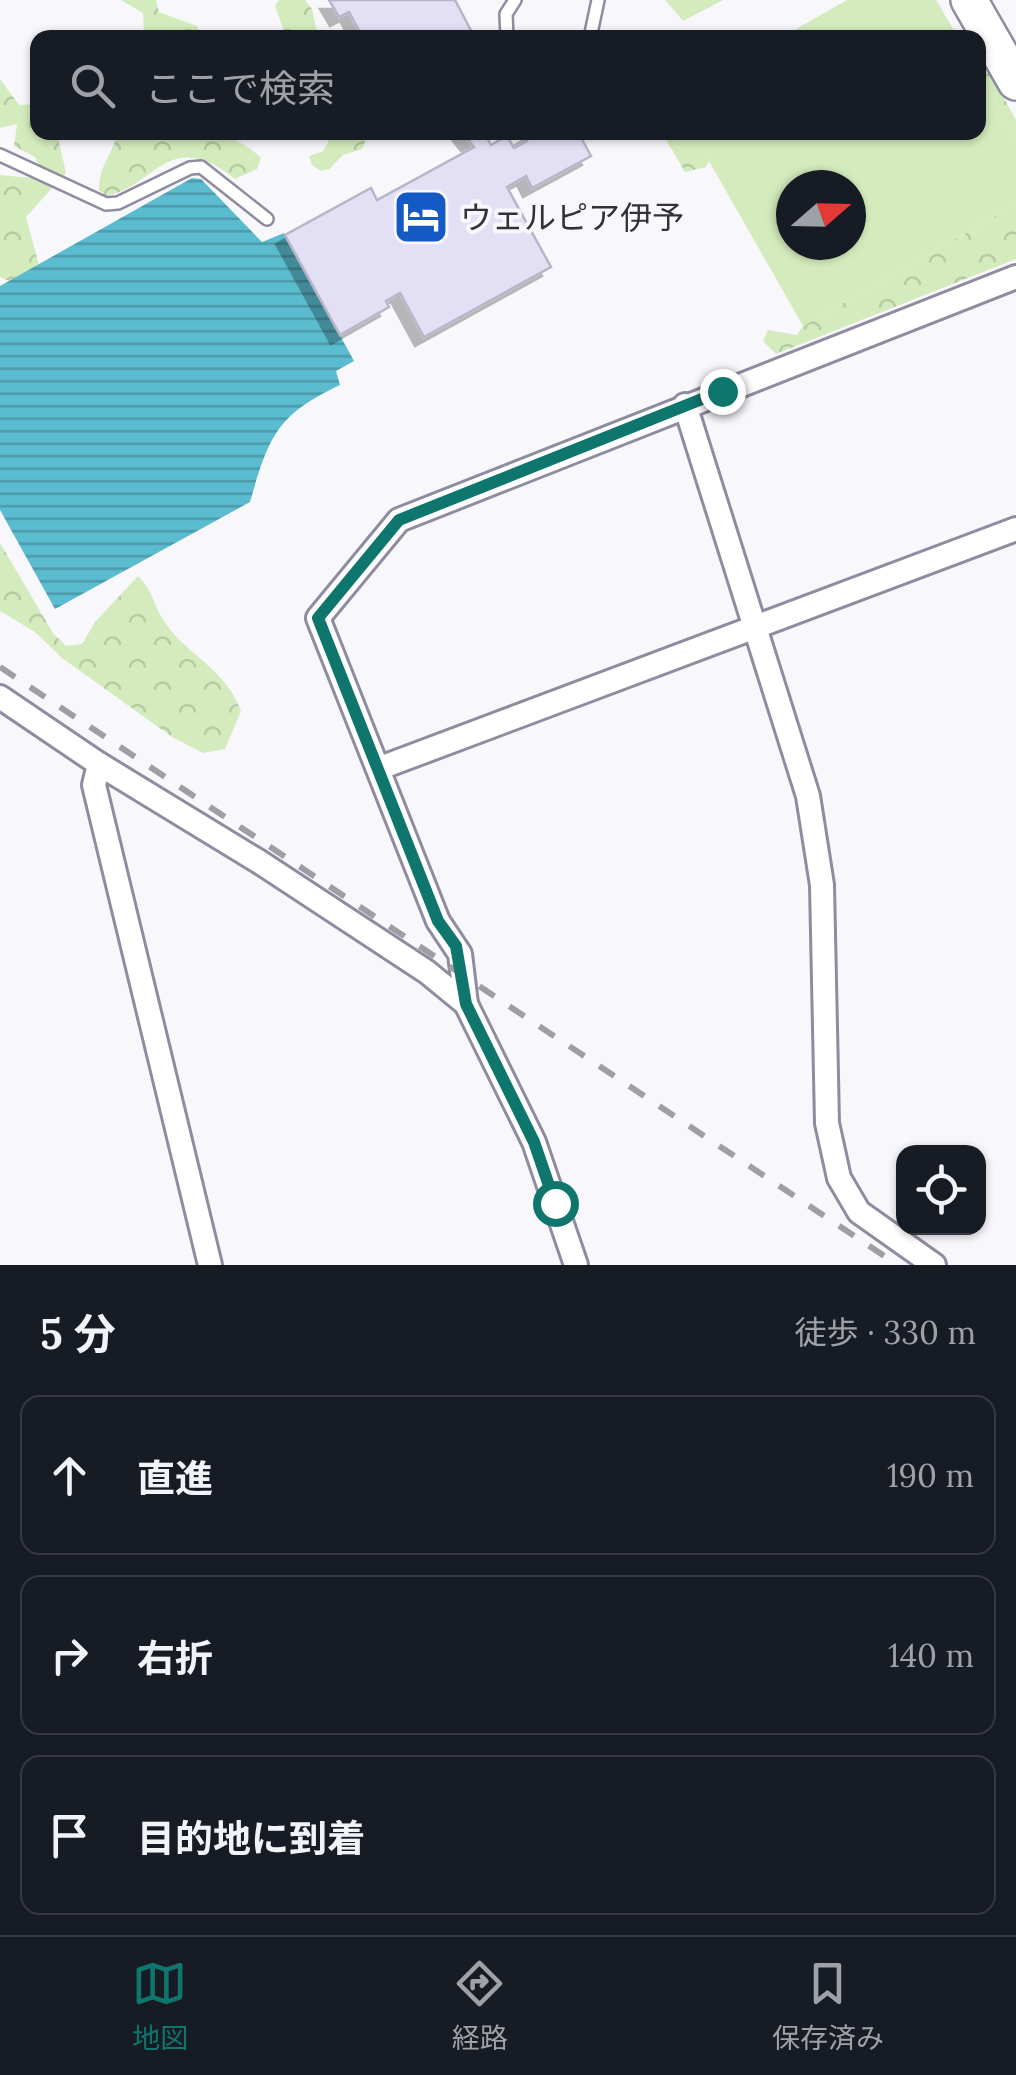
<!DOCTYPE html>
<html lang="ja">
<meta charset="utf-8">
<style>
:root{--surface:#171b24;--page:#242831;--text:#f1f3f6;--muted:#9ea1a6;--line:#363941;--accent:#0f766e}
body{margin:0;font-family:Lora,"Noto Sans JP",serif;background:var(--page);color:var(--text)}
.controls{position:absolute;right:30px;bottom:30px;display:grid;overflow:hidden;border-radius:20px;box-shadow:0 2px 8px #0004}
.controls button{width:90px;height:90px;display:grid;place-items:center;padding:0;border:0;border-bottom:2px solid var(--line);background:var(--surface);color:var(--text);font:50px sans-serif}
.compass{position:absolute;left:776px;top:170px;width:90px;height:90px;border-radius:50%;background:var(--surface);box-shadow:0 2px 8px #0004;rotate:70deg}
.stop{position:absolute;width:30px;height:30px;margin:-22px;border:8px solid #0f766e;border-radius:50%;background:#fff}
.stop.end{background:#0f766e;border-color:#fff;box-shadow:0 2px 10px #0008}
.list{margin:0;padding:0;list-style:none}
h2{display:flex;justify-content:space-between;align-items:center;height:130px;margin:0;padding:0 40px;font-size:42px}
h2 small{font-size:32px;font-weight:400;color:var(--muted)}
.list li{display:grid;grid-template-columns:65px 1fr auto;gap:30px;align-items:center;box-sizing:border-box;height:160px;margin:0 20px 20px;padding:0 20px;border:2px solid var(--line);border-radius:20px}
.list b{display:block;font-size:38px;white-space:nowrap}
.list em{font-size:32px;font-style:normal;color:var(--muted)}
.icon{flex:none;width:55px;height:55px;fill:none;stroke:currentColor;stroke-width:2;stroke-linecap:round;stroke-linejoin:round}
.map{position:relative;flex:none;width:1016px;height:1265px;overflow:hidden}
.search{position:absolute;background:var(--surface);box-shadow:0 2px 8px #0004;left:30px;right:30px;top:30px;height:110px;display:flex;align-items:center;gap:25px;box-sizing:border-box;padding:0 35px;border-radius:20px;color:var(--muted);font-size:38px}
.sheet{height:670px;background:var(--surface)}
nav{display:flex;justify-content:space-around;align-items:center;box-sizing:border-box;height:140px;border-top:2px solid var(--line);background:var(--surface);font-size:28px;color:var(--muted)}
nav a{display:grid;justify-items:center;gap:5px}
nav .on{color:var(--accent)}
.map>svg:first-child{display:block}
.forest{fill:url(#forest-crowns)}
.pitch{fill:#d4ecbd;fill-rule:evenodd}
.water{fill:url(#water-rules)}
.building{fill:#e3dff5;stroke:#b8b5c9;stroke-width:2.5;filter:url(#shadow)}
.lines{fill:none;stroke-linecap:round;stroke-linejoin:round}
.service-casing{stroke:#908ca0;stroke-width:16}
.minor-casing{stroke:#908ca0;stroke-width:28}
.primary-casing{stroke:#908ca0;stroke-width:40}
.service{stroke:#fff;stroke-width:11}
.minor{stroke:#fff;stroke-width:22}
.primary{stroke:#fff;stroke-width:35}
.rail{stroke:#9e9ea4;stroke-width:6;stroke-dasharray:18 18;stroke-linecap:butt}
.route{stroke:#0f766e;stroke-width:12}
.labels{text-anchor:middle;dominant-baseline:central;stroke-width:8;stroke-linejoin:round;paint-order:stroke}
.poi-label{font-size:32px;fill:#323139;stroke:#f8f8fc;text-anchor:start}
</style>
<div class="map">
<svg width="1016" height="1265" viewBox="0 0 1016 1265">
<defs>
<pattern id="forest-crowns" width="20" height="18" patternUnits="userSpaceOnUse" patternTransform="scale(2.5)"><rect width="20" height="18" fill="#d4ecbd"/><path d="M2 6a3 3 0 1 1 6 0M12 15a3 3 0 1 1 6 0" fill="none" stroke="#b6cba3"/></pattern>
<pattern id="water-rules" width="6" height="5" patternUnits="userSpaceOnUse" patternTransform="scale(2.5)"><rect width="6" height="5" fill="#5bbccf"/><path d="M0 2.5h6" fill="none" stroke="#4c99a9"/></pattern>
<filter id="shadow"><feDropShadow dx="-9" dy="9" stdDeviation="0" flood-color="#0004"/></filter>
</defs>
<rect width="100%" height="100%" fill="#f8f8fc"/>
<!-- forest -->
<g class="forest">
<path d="M121,0H156L159,12L197,26L202,37H144L143,13Z"/>
<path d="M279,0H305L312,9L318,37H286L275,6Z"/>
<path d="M665,0H723L683,21Z"/>
<path d="M979,53L1016,120V139L979,74Z"/>
<path d="M0,79L19,105L37,104L38,132L61,133L58,137L66,173L26,217L39,265L9,281L0,277V175L32,178L38,164L35,157L14,146L17,124L0,128Z"/>
<path d="M118,133C167,132 224,120 261,158L257,169L235,179C169,126 156,186 106,196L99,190C98,169 112,154 118,133Z"/>
<path d="M326,133H363L366,140L362,149L343,155L329,169L321,171L312,165L309,156L323,151L328,143Z"/>
<path d="M662,133H693L709,161L706,167L685,172Z"/>
<path d="M1016,204V259L776,354L763,341L768,330L797,335L803,326Z"/>
<path d="M0,543L53,633L66,646L82,644L95,622L138,576C154,593 151,598 161,616C182,654 224,665 241,711L225,749L203,753L172,737L62,658L35,632L0,611Z"/>
</g>
<!-- pitch -->
<g class="pitch">
<path d="M847,0H936L958,37H782Z"/>
<path d="M979,74L1016,139V204L803,326L693,133L978,132ZM791,185H851V245H791Z"/>
</g>
<!-- water -->
<path class="water" d="M192,178L201,179L262,242L284,233L354,361L336,371L340,385C276,415 269,437 250,502L55,609L0,510V286Z"/>
<!-- building -->
<g class="building">
<path d="M329,0H455L475,38H363L349,12L339,17Z"/>
<path d="M462,132H492L486,136L491,145L507,136L514,148L527,141L524,136L531,132H578L591,156L532,188L526,176L507,187L551,267L424,337L400,293L386,301L389,307L340,335L285,235L371,188L377,200L474,147Z"/>
</g>
<g class="lines">
<!-- service casing -->
<g class="service-casing">
<g id="service">
<path d="M507,38L506,14L515,0"/>
<path d="M590,38L598,0"/>
<path d="M0,155L106,204L118,203L190,168L201,167L267,219"/>
</g>
</g>
<!-- minor casing -->
<g class="minor-casing">
<g id="minor">
<path d="M685,405L808,796L822,885L827,1123L839,1178L859,1212L934,1265"/>
<path d="M0,697L99,764L94,785L210,1265"/>
<path d="M99,764L258,861L427,972L466,1004L534,1142L576,1265"/>
<path d="M380,768L1016,529"/>
<path d="M466,1004L460,954L438,921L318,618L399,520L1016,277"/>
</g>
</g>
<!-- primary casing -->
<g class="primary-casing">
<path id="primary" d="M969,0L1016,82"/>
</g>
<!-- service -->
<use href="#service" class="service"/>
<!-- minor -->
<use href="#minor" class="minor"/>
<!-- primary -->
<use href="#primary" class="primary"/>
<!-- rail -->
<path class="rail" d="M0,667L898,1265"/>
</g>
<g class="lines">
<!-- route -->
<path class="route" d="M555,1203L534,1142L466,1004L456,946L438,921L318,618L399,520L722,391"/>
</g>
<!-- icons -->
<defs>
<g id="hotel-square" transform="scale(2.875)"><rect x="-9" y="-9" width="18" height="18" rx="4" fill="#1459c4" stroke="#f8f8fc"/><path d="M-6-4.5h1.5V1H6V5H4.5V3h-9V5H-6ZM-4 0a1.8 1.8 0 1 1 3.6 0ZM.5 0V-2.5h3Q6-2.5 6 0Z" fill="#fff"/></g>
</defs>
<g fill-rule="evenodd">
<use href="#hotel-square" x="421" y="217"/>
</g>
<g class="labels">
<!-- poi labels -->
<g class="poi-label">
<text x="460" y="217">ウェルピア伊予</text>
</g>
</g>
</svg>
<div class="controls">
<button><svg class="icon" aria-label="locate" viewBox="0 0 24 24"><circle cx="12" cy="12" r="6"/><path d="M12 2v4M12 18v4M2 12h4M18 12h4"/></svg></button>
</div>
<svg class="compass" viewBox="-18 -18 36 36"><path d="M0-13l5 13h-10z" fill="#e53935"/><path d="M0 13l5-13h-10z" fill="#9ea1a6"/></svg>
<div class="stop" style="left:555px;top:1203px"></div>
<div class="stop end" style="left:722px;top:391px"></div>
<div class="search"><svg class="icon" aria-label="search" viewBox="0 0 24 24"><circle cx="10" cy="10" r="6"/><path d="M15 15l6 6"/></svg>ここで検索</div>
</div>
<section class="sheet">
<h2>5 分<small>徒歩 · 330 m</small></h2>
<ul class="list">
<li><svg class="icon" aria-label="ahead" viewBox="0 0 24 24"><path d="M12 20V5M6 11l6-6 6 6"/></svg><div><b>直進</b></div><em>190 m</em></li>
<li><svg class="icon" aria-label="right" viewBox="0 0 24 24"><path d="M7 20v-9h11M14 6l5 5-5 5"/></svg><div><b>右折</b></div><em>140 m</em></li>
<li><svg class="icon" aria-label="arrive" viewBox="0 0 24 24"><path d="M6 21V4h12l-3 4 3 4H6"/></svg><div><b>目的地に到着</b></div></li>
</ul>
</section>
<nav>
<a class="on"><svg class="icon" aria-label="map" viewBox="0 0 24 24"><path d="M3 6l6-2 6 2 6-2v14l-6 2-6-2-6 2zM9 4v14M15 6v14"/></svg>地図</a>
<a><svg class="icon" aria-label="directions" viewBox="0 0 24 24"><path d="M12 3l9 9-9 9-9-9zM9 14v-3h6M13 9l2 2-2 2"/></svg>経路</a>
<a><svg class="icon" aria-label="saved" viewBox="0 0 24 24"><path d="M7 4h10v16l-5-4-5 4z"/></svg>保存済み</a>
</nav>
